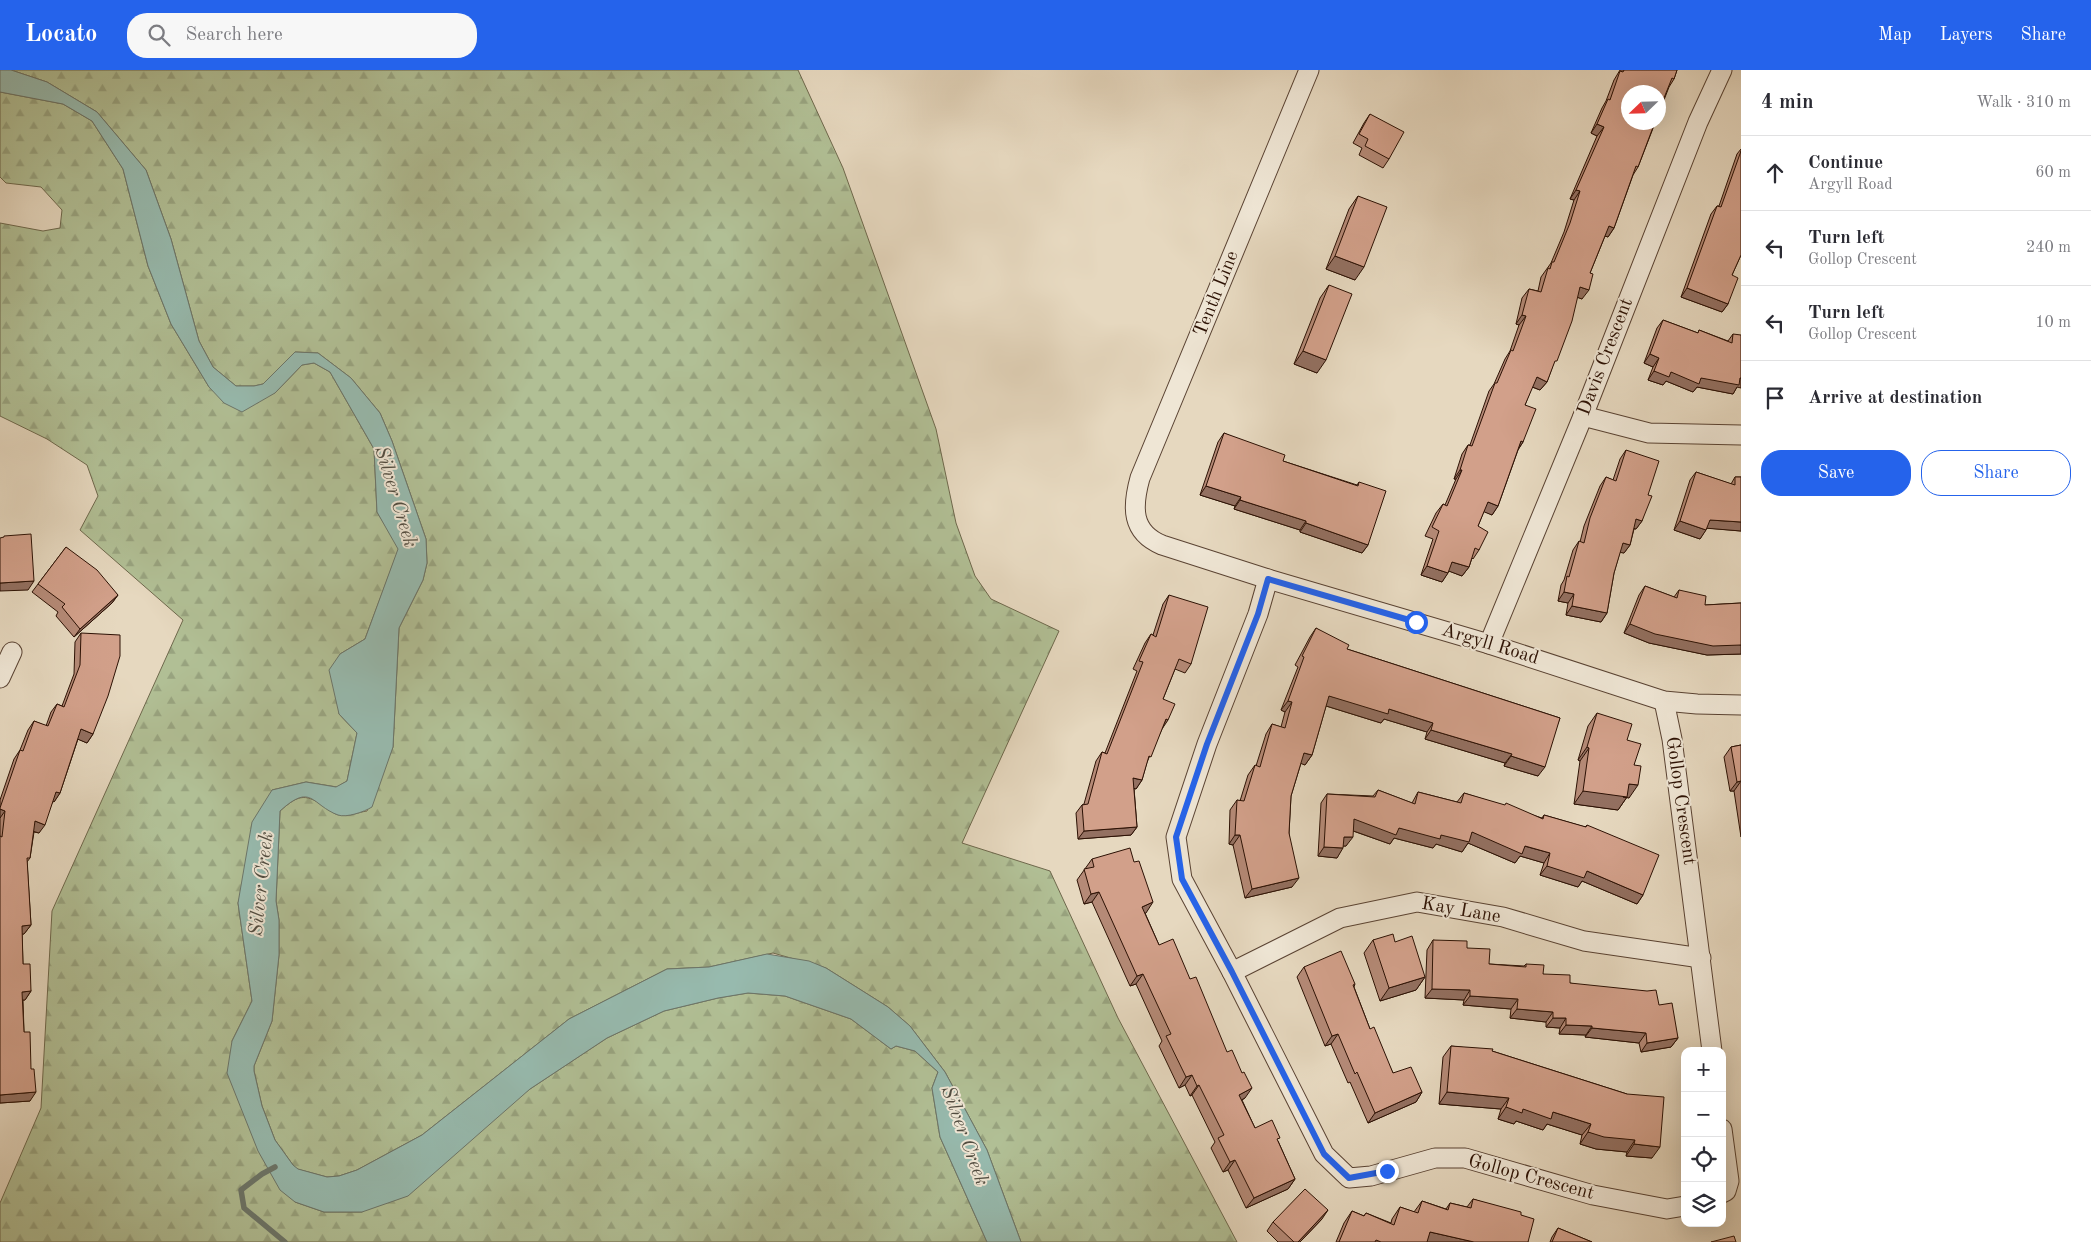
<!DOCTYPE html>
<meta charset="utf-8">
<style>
:root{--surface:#fff;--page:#f7f7f7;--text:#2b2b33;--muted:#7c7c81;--line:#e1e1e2;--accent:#2563eb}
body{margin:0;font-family:"Old Standard TT",serif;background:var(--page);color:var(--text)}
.controls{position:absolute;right:15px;bottom:15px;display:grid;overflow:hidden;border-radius:10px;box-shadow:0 5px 20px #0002}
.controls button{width:45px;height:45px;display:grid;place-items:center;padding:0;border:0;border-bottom:1px solid var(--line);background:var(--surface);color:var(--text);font:25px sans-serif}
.compass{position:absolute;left:1621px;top:15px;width:45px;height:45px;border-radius:50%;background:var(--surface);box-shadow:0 5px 20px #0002;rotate:247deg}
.stop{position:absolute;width:15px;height:15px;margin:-11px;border:4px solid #2563eb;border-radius:50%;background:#fff}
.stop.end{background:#2563eb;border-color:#fff;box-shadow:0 1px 5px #0008}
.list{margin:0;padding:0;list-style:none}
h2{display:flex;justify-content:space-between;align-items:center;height:65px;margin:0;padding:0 20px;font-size:21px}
h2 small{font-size:16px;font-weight:400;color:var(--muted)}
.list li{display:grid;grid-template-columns:32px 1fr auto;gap:15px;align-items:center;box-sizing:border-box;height:75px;padding:0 20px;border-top:1px solid var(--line)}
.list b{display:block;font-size:19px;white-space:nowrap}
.list p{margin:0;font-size:16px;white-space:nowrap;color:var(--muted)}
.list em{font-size:16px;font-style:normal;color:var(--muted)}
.actions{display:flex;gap:10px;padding:15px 20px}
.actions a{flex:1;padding:11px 0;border:1px solid var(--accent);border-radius:20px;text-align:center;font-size:18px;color:var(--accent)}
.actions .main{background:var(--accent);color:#fff}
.icon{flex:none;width:28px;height:28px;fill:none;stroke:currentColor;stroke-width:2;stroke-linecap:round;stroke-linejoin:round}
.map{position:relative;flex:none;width:1741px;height:1172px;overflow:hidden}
header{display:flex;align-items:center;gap:30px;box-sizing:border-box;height:70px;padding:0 25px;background:var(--accent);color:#fff}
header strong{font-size:24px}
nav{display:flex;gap:28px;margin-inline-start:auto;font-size:18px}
.search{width:350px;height:45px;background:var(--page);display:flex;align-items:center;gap:12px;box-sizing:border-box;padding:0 18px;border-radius:20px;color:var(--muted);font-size:19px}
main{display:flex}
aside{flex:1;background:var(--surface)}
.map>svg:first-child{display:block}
.forest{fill:url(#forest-firs);stroke:#6e684c}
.water{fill:#97baae;stroke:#6c766a}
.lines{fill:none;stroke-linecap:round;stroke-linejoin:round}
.stream{stroke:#6c766a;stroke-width:5.5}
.minor-casing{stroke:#5a4333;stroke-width:21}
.minor{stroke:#efe6d5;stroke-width:19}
.wall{fill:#b58a77;stroke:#2c1104}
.shaded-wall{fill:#937061;stroke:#2c1104}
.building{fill:#d2a08a;stroke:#2c1104}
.route{stroke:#2563eb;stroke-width:6}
.labels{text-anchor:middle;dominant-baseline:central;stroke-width:4;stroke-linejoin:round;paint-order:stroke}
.street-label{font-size:19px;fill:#2c1104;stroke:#efe6d5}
.water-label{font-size:20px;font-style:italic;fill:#514c40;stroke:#efe6d5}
</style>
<header>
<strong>Locato</strong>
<div class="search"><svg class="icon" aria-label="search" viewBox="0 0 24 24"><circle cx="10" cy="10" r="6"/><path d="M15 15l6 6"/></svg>Search here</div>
<nav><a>Map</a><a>Layers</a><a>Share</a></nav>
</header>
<main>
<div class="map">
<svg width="1741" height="1172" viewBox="0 0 1741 1172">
<defs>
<pattern id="forest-firs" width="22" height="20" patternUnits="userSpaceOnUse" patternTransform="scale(1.25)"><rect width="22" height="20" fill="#b1bf95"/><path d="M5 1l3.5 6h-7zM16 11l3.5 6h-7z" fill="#98a37f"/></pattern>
</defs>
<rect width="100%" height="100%" fill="#e6d8bf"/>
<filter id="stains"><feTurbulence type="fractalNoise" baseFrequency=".004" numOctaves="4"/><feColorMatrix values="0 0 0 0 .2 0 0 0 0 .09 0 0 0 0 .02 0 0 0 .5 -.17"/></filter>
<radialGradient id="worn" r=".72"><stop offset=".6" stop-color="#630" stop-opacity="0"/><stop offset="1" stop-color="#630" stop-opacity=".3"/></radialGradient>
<!-- forest -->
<g class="forest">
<path d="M11,0H798L843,98L936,359L956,453L975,506L991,529L1059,561L962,773L1050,801L1118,948L1237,1172H1021L987,1080L945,1002L910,956L888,937L826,898L773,883L709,897L667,899L569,949L422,1065L357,1100L339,1106L327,1107L297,1099L293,1095L275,1070L262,1036L254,1001V996L272,951L279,885V850L276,831L280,741C300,723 306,724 327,738C331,741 335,745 340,745C348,747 359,742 367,741L393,677L399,558L423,510L427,493L426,469L392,371L380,343L351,308L318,283L295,282L263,314L254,316H236L213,297L199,271L171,169L146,100L97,42L47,12Z"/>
<path d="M0,22L63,34L92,51L123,99L148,196L171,254L209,317L275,323L302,295L314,293L330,302L374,379L377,442L399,478L365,569L340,584L339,644L357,663L347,711L337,717L306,712L272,720L238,833L252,931L232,971L295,1132L324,1142H362L530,1019L607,968L664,941L718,928L748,923L785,926L851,949L891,979L896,976L915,981L938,1002L932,1018L940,1067L987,1172H0V1133L41,1038L52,841L183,550L80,460L98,426L87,395L47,369L0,346V153L43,161L60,158L62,140L41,117L6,113L0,107Z"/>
</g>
<!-- water -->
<path class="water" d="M0,0H11L47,12L97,42L146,100L171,169L199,271L213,297L236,316H254L263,314L295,282L318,283L351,308L380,343L392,371L426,469L427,493L423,510L399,558L393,677L372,737C364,742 346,748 338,745C311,735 312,712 280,741L276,831L279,850V885L272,951L254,996V1001L262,1036L275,1070L293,1095L298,1099L327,1107L339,1106L357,1100L422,1065L569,949L667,899L709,897L767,884L809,891L826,898L888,937L910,956L945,1002L987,1080L1021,1172H987L940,1067L932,1018L938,1002L915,981L896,976L891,979L851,949L785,926L748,923L718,928L664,941L607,968L530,1019L408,1126L362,1142H324L295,1132L280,1120L258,1081L227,1003L232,971L252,931L238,833L252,752L272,720L306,712L336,717L347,711L357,663L339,644L329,600L340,584L365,569L398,479L377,442L374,379L330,302L314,293L302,295L275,323L242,342L224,333L209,317L171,254L148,196L123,99L92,51L63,34L0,22Z"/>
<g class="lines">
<!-- stream -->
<path class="stream" d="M275,1097L262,1104L241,1120L244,1138L285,1172"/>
<!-- minor casing -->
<g class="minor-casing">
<g id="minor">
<path d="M1309,0L1140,408C1132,437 1131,462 1162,475L1268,509L1489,574L1664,631L1697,634L1741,635"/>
<path d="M1583,346L1649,363L1741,365"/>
<path d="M1268,509L1258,544L1207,674L1176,767L1182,809L1232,902L1324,1084L1349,1108L1371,1106L1435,1088H1465L1593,1125L1667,1139L1685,1136"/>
<path d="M1489,574L1583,346L1698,52L1722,0"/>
<path d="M0,608L12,582"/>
<path d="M1664,631L1672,669L1712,981"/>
<path d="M1232,902L1340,848L1417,832L1503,847L1584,871L1701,888"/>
<path d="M1722,1059L1729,1111L1726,1121L1722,1123"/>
</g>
</g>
<!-- minor -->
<use href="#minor" class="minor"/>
</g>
<!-- wall -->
<g class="wall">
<path d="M1620,0H1677L1674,9L1669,17L1638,97L1633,105L1614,158L1608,167L1605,166L1590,203L1582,229L1577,227L1547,312L1540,320L1532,317L1525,335L1523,372L1518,380L1498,436L1492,445L1484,441L1478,456L1479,480L1473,489L1472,488L1469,497L1462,506L1449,501L1442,512L1421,505L1433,469L1425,466L1436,443L1443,434L1445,435L1456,409H1454L1462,384L1468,375H1470L1489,321L1494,314L1505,289L1510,281L1519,255L1516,254L1522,228L1529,219L1538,221L1541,207L1551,193L1564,162L1574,130L1570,129L1597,66L1591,63L1602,38L1606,31L1614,10Z"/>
<path d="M1370,44L1389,89L1383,98L1359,85L1362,78L1353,73L1364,53Z"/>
<path d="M1741,79V185L1732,205L1728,234L1722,242L1681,227L1711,144L1717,136H1719L1737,84Z"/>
<path d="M1358,126L1355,210L1326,199L1349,139Z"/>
<path d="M1329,215L1317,303L1294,294L1320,228Z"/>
<path d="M1663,250L1698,263L1699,260L1728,271L1733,264L1737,317L1733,324L1697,317L1693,322L1666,311L1663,315L1648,310L1653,297L1644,293L1657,258Z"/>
<path d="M1224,363L1283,391L1357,415L1359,412L1368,475L1362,483L1300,462V460L1234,439L1235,436L1200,425L1218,372Z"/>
<path d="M1626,380L1648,425L1642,451L1636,459H1634L1630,475L1624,483L1620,482L1614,503L1607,543L1601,552L1566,545L1568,533L1558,531L1561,515L1564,510L1573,480L1579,471L1580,472L1584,456L1600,416L1606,407L1613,410L1620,389Z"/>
<path d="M1696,402L1731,414L1735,407H1741V461L1707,458L1700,469L1674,460L1690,410Z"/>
<path d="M66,477L118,525L112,533L74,567L56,546L58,542L32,522Z"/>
<path d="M1645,516L1674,527L1679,520L1705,535L1741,533V584L1707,585L1649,573L1624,563L1639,525Z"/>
<path d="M1169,525L1191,594L1185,603L1175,599L1163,629L1162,659L1147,692L1142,710L1136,719L1134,718L1137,757L1131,765L1078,769L1076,743L1082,735L1084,734L1096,691L1102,682L1105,683L1137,601L1133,599L1145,573L1151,564L1153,565L1163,534Z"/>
<path d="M1316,558L1347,579L1560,648L1538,706L1504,696L1505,693L1425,669L1427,662L1384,649L1381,653L1326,636L1312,685L1305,695L1301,693L1291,726L1289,763L1292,817L1245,828L1233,775L1229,774L1230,740L1237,730L1240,731L1248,705L1255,695L1256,696L1266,664L1272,654L1281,657L1285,642L1281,640L1298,597L1295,595L1310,567Z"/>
<path d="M81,563L93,664L87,673L78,669L60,723L54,732L53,731L39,763L34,762L30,788L27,792L31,855L24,864H22L23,894L31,921L25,930H23L24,962L30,1031L0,1033V730L14,689L20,680L28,660L34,651L46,656L51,642L57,634L62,636L74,604L75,572Z"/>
<path d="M1597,643L1627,670L1634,695L1629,728L1627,727L1618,740L1574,734L1580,691L1578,690L1588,656Z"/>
<path d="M1741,675V767L1734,721H1730L1724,687L1731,677Z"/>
<path d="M1378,720L1412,733L1418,722L1457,732L1464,723L1542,748L1544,745L1585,757L1587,755L1643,825L1637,834L1582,811L1578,817L1540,805L1544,793L1520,786L1515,793L1468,773L1462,782L1436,774L1433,778L1394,768L1390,774L1353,761L1346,776H1343L1337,788L1318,786L1321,733L1327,724L1373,726Z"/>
<path d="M1092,789L1146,843H1145L1159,875L1190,909L1245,1028L1242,1030L1255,1058L1278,1071L1295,1109L1288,1119L1246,1138L1228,1100L1223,1102L1211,1078L1215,1072L1192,1025L1190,1026L1185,1015L1179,1018L1159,976L1162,971L1136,914L1130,916L1092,832L1084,834L1077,810Z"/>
<path d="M1373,870L1395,872L1425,907L1416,920L1380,931L1364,883Z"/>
<path d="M1433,870L1467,878L1489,894L1524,896L1526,894L1543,904L1570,913L1659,935L1678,968L1671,977L1641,982L1639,973L1585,967L1586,965L1559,964L1560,958L1546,957V952L1510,948L1511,939L1463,935L1464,930L1425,928L1427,880Z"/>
<path d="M1304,897L1355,914L1354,917L1370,959L1393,1003L1422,1022L1416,1032L1368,1053L1350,1012L1348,1013L1331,974L1325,976L1297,907Z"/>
<path d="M1451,976L1492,981L1627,1024L1652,1088L1626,1086L1627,1082L1596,1079L1580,1074L1582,1065L1547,1054L1543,1060L1516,1051L1514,1054L1498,1049L1501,1039L1439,1034L1443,987Z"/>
<path d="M1473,1129L1521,1145L1528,1172H1336L1344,1153L1352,1141L1364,1146L1366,1143L1391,1153L1392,1149L1400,1137L1414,1142L1422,1131L1446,1139L1450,1133L1467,1137Z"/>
<path d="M1322,1149L1300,1172H1278L1267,1161L1273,1152Z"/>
<path d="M1558,1158L1592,1172H1550L1552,1167Z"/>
</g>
<!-- shaded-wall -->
<g class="shaded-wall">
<path d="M1597,54L1604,57L1597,66L1591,63Z"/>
<path d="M1576,120L1580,121L1574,130L1570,129Z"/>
<path d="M1609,156L1614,158L1608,167L1602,165Z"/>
<path d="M1335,186L1364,197L1355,210L1326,199Z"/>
<path d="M1580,217L1589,220L1582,229L1574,226Z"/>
<path d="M1687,218L1728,234L1722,242L1681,227Z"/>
<path d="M1522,245L1526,246L1519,255L1516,254Z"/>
<path d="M1303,281L1326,290L1317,303L1294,294Z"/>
<path d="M1650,284L1659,288L1653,297L1644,293Z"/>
<path d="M1654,301L1671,302L1701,308H1741V318L1737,317L1733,324L1697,317L1693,322L1666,311L1663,315L1648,310Z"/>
<path d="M1537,307L1547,312L1540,320L1530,316Z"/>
<path d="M1521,371L1523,372L1517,381Z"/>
<path d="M1460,400H1462L1456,409H1454Z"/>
<path d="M1206,416L1241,427L1235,436L1200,425Z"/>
<path d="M1240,430L1306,451L1300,460L1234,439Z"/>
<path d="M1488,432L1498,436L1492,445L1482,441Z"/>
<path d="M1636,449L1642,451L1636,459L1630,457Z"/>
<path d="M1710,450L1741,452V461L1704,458Z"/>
<path d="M1680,451L1706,460L1700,469L1674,460Z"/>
<path d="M1306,453L1368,475L1362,483L1300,462Z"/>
<path d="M1623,473L1630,475L1624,483L1617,482Z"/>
<path d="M1452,492L1469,497L1462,506L1446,500Z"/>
<path d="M1427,496L1448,503L1442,512L1421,505Z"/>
<path d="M34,511L28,520L0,521V513Z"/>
<path d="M1564,522L1574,524L1568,533L1558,531Z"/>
<path d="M118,525L112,533L74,567L80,559Z"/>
<path d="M1572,536L1607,543L1601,552L1566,545Z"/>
<path d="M1630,554L1741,575V584L1707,585L1649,573L1624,563Z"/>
<path d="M1329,626L1389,639L1433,653L1427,662L1384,649L1381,653L1323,635Z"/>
<path d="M1288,631L1292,632L1285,642L1281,640Z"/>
<path d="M1166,649L1168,650L1162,659Z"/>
<path d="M81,659L93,664L87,673L75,668Z"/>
<path d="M1431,660L1512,684L1505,693L1425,669Z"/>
<path d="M1587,677L1589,678L1580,691L1578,690Z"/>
<path d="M1304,683L1312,685L1305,695L1297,692Z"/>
<path d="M1511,686L1545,697L1538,706L1504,696Z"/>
<path d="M1133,708L1142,710L1136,719L1127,716Z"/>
<path d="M1741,711L1734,721H1730L1737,712Z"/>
<path d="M1629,714L1638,715L1629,728L1623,727H1627L1618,740L1574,734L1583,721Z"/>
<path d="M56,722L60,723L54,732L50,730Z"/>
<path d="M0,739L5,741L0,748Z"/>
<path d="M1354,749L1399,758L1441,765L1472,762L1550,783L1544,793L1520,786L1515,793L1468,773L1462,782L1436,774L1433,778L1394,768L1390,774L1348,759Z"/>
<path d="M35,751L45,755L39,763L29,760Z"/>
<path d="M1137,757L1131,765L1078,769L1084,761Z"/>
<path d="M1235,765H1240L1233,775L1229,774Z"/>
<path d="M1344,767H1353L1346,776H1337Z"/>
<path d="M1324,777L1343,778L1337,788L1318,786Z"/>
<path d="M1547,796L1587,801L1643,825L1637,834L1582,811L1578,817L1540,805Z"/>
<path d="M1299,808L1292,817L1245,828L1252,819Z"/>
<path d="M1099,822L1092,832L1084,834L1091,824Z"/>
<path d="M1153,832L1146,843L1135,847L1142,837Z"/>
<path d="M31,855L24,864H16L22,856Z"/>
<path d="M1143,904L1136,914L1130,916L1137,906Z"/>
<path d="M1425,907L1416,920L1380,931L1389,918Z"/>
<path d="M1432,919L1470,920L1464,930L1425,928Z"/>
<path d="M31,921L25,930H16L22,922Z"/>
<path d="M1470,926L1518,929L1511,939L1463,935Z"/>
<path d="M1517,939L1553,942L1546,952L1510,948Z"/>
<path d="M1553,948H1566L1560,958L1546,957Z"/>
<path d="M1566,955L1592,956L1586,965L1559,964Z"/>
<path d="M1592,958L1646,963L1639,973L1585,967Z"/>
<path d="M1338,964L1331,974L1325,976L1332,966Z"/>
<path d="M1678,968L1671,977L1641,982L1647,973Z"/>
<path d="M1192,1005L1185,1015L1179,1018L1186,1007Z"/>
<path d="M1199,1015L1192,1025L1190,1026L1197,1016Z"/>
<path d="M1252,1018L1245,1028L1232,1035L1239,1025Z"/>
<path d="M36,1022L30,1031L0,1033V1025Z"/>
<path d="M1422,1022L1416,1032L1368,1053L1375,1043Z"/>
<path d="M1447,1022L1509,1028L1501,1039L1439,1034Z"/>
<path d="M1506,1037L1553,1042L1591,1054L1582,1065L1547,1054L1543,1060L1516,1051L1514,1054L1498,1049Z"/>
<path d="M1588,1062L1635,1070L1627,1082L1596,1079L1580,1074Z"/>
<path d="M1634,1074L1660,1077L1652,1088L1626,1086Z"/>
<path d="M1235,1090L1228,1100L1223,1102L1230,1092Z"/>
<path d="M1295,1109L1288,1119L1246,1138L1254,1128Z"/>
<path d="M1328,1140L1322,1149L1300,1172H1298Z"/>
<path d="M1430,1162L1474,1172H1423Z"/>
</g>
<!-- building -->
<g class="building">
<path d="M1624,0H1677L1674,9L1672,8L1658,43V22H1628V52H1655L1638,97L1636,96L1614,158L1609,156L1590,203L1593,204L1589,220L1580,217L1572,251L1557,291H1555L1547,312L1537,307L1525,335L1536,339L1523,372L1521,371L1498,436L1488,432L1478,456L1488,462L1479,480L1475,478L1469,497L1452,492L1448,503L1427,496L1439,461L1432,457L1443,434L1447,436L1462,400H1460L1468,375L1472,376L1495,313H1497L1511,280L1513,281L1526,246L1522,245L1529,219L1541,222L1548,198L1550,199L1552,192H1554L1570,153L1580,121L1576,120L1604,57L1597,54L1608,29L1610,30L1620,1L1623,2Z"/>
<path d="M1370,44L1404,62L1389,89L1365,76L1368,69L1359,64Z"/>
<path d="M1741,81V185L1732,205L1738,208L1728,234L1687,218L1717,136L1721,137Z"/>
<path d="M1358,126L1387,137L1364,197L1335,186Z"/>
<path d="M1329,215L1352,224L1326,290L1303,281Z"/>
<path d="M1663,250L1698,263L1699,260L1732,273L1733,264L1741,265V308H1740L1739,315L1701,308L1699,314L1671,302L1669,307L1654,301L1659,288L1650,284Z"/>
<path d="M1224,363L1285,385L1283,391L1358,416L1359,412L1386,421L1368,475L1306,453V451L1240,430L1241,427L1206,416Z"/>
<path d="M1626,380L1659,391L1648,425L1652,426L1642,451L1636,449L1630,475L1623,473L1614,503L1607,543L1572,536L1574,524L1564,522L1567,506L1569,507L1579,471L1584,473L1590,448L1606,407L1616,411Z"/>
<path d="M1696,402L1735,415V407H1741V452L1710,450L1706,460L1680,451Z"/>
<path d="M31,464L34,511L0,513V468L4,467V466Z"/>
<path d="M66,477L97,500L118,525L80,559L62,537L65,534L38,514Z"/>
<path d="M1645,516L1677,528L1679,520L1706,526L1705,535L1741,533V575L1713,576L1655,564L1630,554Z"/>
<path d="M1169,525L1208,537L1191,594L1179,589L1163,629L1175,634L1168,650L1166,649L1151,687L1149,686L1142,710L1133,708L1137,757L1084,761L1082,735L1088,734L1102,682L1107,684L1143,592L1139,591L1151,564L1156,567Z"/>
<path d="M1316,558L1349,575L1347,579L1560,648L1545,697L1511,686L1512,684L1431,660L1433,653L1389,639L1388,644L1329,626L1312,685L1304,683L1291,726L1289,763L1299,808L1252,819L1240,765H1235L1237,730L1244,731L1255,695L1260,697L1272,654L1285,658L1292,632L1288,631L1304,587L1302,586Z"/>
<path d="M81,563L120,565V586L108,626L93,664L81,659L60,723L56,722L45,755L35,751L30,788H27L31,855L22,856L23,894H30L31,921L22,922L24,962H30L31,999H34L36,1022L0,1025V766L2,767L5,741L0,739V738L20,680L23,681L34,651L48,656L57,634L64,637L80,595Z"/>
<path d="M1597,643L1632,654L1627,670L1641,674L1634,695L1641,696L1638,715L1629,714L1627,727L1583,721L1589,678L1587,677Z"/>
<path d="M1741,675V711L1737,712L1731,677Z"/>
<path d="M1378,720L1415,734L1418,722L1461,733L1464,723L1505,735L1506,733L1543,749L1544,745L1586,757L1587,755L1659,785L1643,825L1587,801L1584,808L1547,796L1550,783L1525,776L1522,784L1472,762L1469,772L1441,765L1440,769L1399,758L1396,765L1354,749L1353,767H1344L1343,778L1324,777L1327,724L1375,727Z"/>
<path d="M1130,778L1134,792L1139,791L1153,832L1142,837L1159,875L1173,869L1190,909L1196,907L1227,982L1232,980L1242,1003L1244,1002L1252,1018L1239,1025L1255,1058L1272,1050L1280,1068L1277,1069L1295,1109L1254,1128L1235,1090L1230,1092L1218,1068L1224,1065L1199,1015L1197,1016L1192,1005L1186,1007L1166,966L1171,964L1143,904L1137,906L1099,822L1091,824L1084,799L1094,797L1092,789Z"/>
<path d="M1393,864L1395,872L1412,866L1425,907L1389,918L1373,870Z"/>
<path d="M1433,870L1467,871V878L1490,879L1489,894L1526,897V894L1544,895L1543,904L1570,905V913L1647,921L1656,920L1659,935L1672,933L1678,968L1647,973L1646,963L1592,958V956L1566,955V948H1553V942L1517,939L1518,929L1470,926V920L1432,919Z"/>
<path d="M1341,881L1355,914L1353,915L1370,959L1374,957L1393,1003L1411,997L1422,1022L1375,1043L1357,1002L1355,1004L1338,964L1332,966L1304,897Z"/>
<path d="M1451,976L1493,979L1492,981L1627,1024L1664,1027L1660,1077L1634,1074L1635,1070L1604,1067L1588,1062L1591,1054L1553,1042L1551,1049L1523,1039L1522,1043L1506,1037L1509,1028L1447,1022Z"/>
<path d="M1305,1119L1328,1140L1298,1172H1294L1273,1152Z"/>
<path d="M1473,1129L1521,1142V1145L1534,1149L1528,1172H1474L1430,1162L1427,1172H1381L1376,1170L1375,1172H1339L1352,1141L1364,1146L1366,1143L1394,1155L1400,1137L1418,1143L1422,1131L1448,1140L1450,1133L1471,1138Z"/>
<path d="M1558,1158L1592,1172H1552Z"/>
<path d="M1734,1166L1736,1172H1711Z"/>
</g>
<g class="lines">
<!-- route -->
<path class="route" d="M1387,1101L1349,1108L1324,1084L1232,902L1182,809L1176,767L1207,674L1258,544L1268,509L1416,552"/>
</g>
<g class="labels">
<!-- street labels -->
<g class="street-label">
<text transform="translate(1217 224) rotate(-68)">Tenth Line</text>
<text transform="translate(1606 287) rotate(-69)">Davis Crescent</text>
<text transform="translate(1490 575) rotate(17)">Argyll Road</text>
<text transform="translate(1680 731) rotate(82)">Gollop Crescent</text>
<text transform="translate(1461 841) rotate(10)">Kay Lane</text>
<text transform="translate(1531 1108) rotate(15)">Gollop Crescent</text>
</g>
<!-- water labels -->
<g class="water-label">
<text transform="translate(395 427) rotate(73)">Silver Creek</text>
<text transform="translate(262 814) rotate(-84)">Silver Creek</text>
<text transform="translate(964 1066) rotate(70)">Silver Creek</text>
</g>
</g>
<rect width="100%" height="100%" filter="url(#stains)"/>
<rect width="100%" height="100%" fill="url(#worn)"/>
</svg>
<div class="controls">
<button>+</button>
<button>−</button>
<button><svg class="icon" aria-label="locate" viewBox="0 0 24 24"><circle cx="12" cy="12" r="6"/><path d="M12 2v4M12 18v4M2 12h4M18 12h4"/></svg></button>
<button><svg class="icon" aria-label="layers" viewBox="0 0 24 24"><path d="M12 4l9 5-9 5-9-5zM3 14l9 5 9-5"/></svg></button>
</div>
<svg class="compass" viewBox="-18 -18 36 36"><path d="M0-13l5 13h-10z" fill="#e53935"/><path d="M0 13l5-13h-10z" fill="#7c7c81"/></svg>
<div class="stop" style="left:1416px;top:552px"></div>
<div class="stop end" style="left:1387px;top:1101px"></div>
</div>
<aside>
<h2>4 min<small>Walk · 310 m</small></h2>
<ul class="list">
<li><svg class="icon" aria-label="ahead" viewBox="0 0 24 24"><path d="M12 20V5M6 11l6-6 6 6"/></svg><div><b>Continue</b><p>Argyll Road</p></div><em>60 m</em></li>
<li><svg class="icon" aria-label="left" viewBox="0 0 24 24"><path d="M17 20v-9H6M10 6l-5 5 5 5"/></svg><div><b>Turn left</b><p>Gollop Crescent</p></div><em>240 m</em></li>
<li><svg class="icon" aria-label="left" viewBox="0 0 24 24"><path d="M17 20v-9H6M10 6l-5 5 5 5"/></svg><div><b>Turn left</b><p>Gollop Crescent</p></div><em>10 m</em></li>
<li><svg class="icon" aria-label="arrive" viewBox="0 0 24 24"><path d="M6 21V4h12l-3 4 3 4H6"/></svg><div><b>Arrive at destination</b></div></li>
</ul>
<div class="actions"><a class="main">Save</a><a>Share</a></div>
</aside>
</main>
